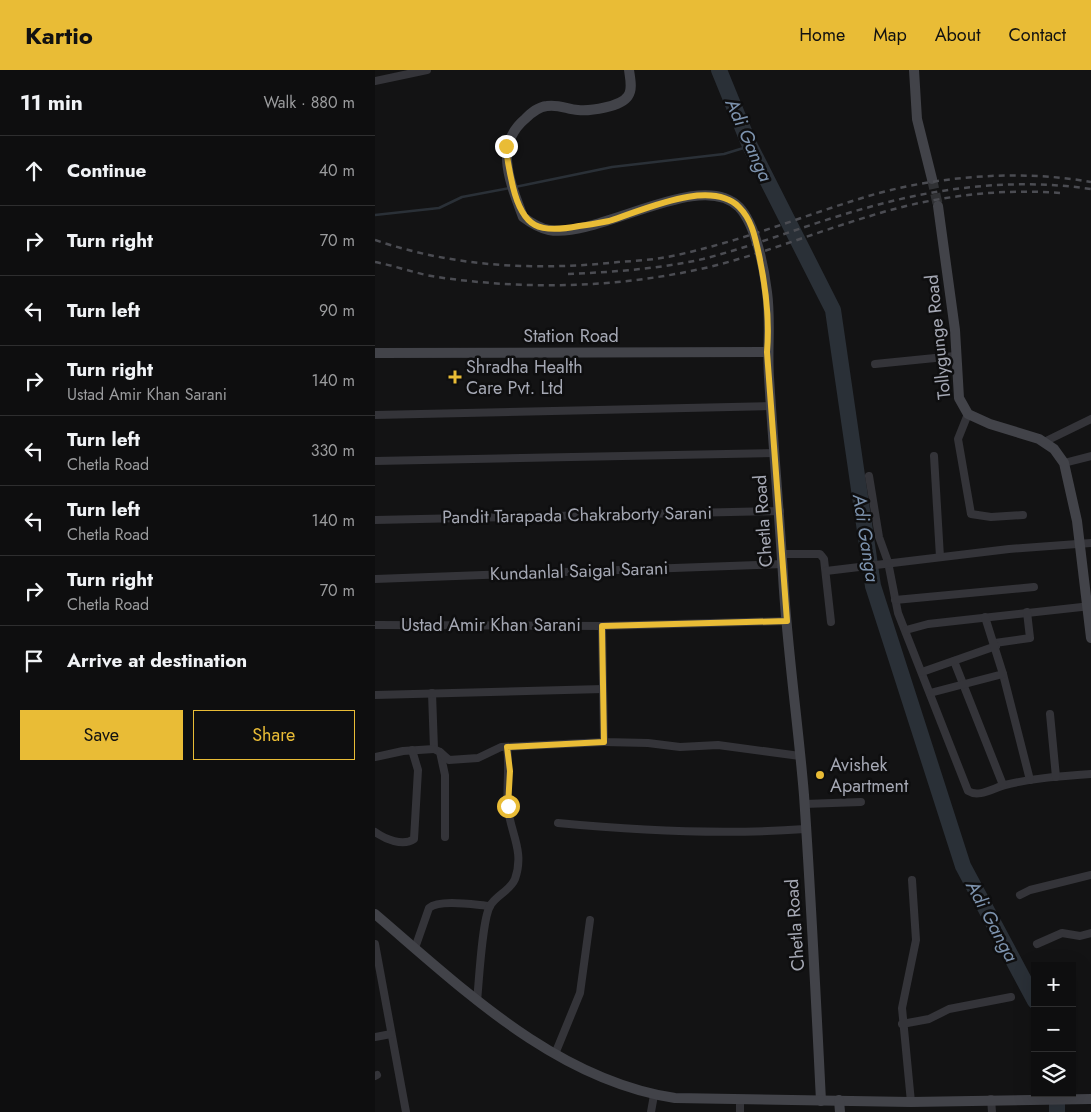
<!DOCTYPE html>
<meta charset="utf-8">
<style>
:root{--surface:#0e0e0f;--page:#1c1c1d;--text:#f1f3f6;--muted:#9b9c9e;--line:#2e2e2f;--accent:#e9bc36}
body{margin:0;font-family:Jost,sans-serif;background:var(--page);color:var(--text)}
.controls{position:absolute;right:15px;bottom:15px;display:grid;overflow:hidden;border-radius:0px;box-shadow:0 5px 20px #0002}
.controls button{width:45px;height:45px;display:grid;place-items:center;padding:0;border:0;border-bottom:1px solid var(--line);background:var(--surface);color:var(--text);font:25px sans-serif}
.stop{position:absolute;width:15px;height:15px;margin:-11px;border:4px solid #e9bc36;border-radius:50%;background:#fff}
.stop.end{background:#e9bc36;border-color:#fff;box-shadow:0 1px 5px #0008}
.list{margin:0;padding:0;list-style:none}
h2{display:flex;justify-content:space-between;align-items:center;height:65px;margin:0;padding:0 20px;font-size:21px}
h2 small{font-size:16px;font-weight:400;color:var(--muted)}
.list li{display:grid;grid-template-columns:32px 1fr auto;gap:15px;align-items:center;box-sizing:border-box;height:70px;padding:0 20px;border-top:1px solid var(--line)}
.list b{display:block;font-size:19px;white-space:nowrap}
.list p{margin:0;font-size:16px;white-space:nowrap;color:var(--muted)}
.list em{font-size:16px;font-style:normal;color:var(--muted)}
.actions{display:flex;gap:10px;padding:15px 20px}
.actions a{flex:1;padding:11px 0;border:1px solid var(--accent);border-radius:0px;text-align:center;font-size:18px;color:var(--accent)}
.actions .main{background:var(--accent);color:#111}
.icon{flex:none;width:28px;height:28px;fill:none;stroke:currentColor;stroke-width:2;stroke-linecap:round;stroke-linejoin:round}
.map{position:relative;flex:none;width:716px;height:1042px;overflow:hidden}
header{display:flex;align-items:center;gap:30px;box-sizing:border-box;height:70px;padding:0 25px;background:var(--accent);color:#111}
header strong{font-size:24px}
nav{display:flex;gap:28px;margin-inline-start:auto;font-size:18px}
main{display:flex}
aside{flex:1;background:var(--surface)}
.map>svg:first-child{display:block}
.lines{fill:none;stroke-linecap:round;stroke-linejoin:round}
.stream{stroke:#2a3037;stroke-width:2.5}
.river{stroke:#2a3037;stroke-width:16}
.secondary-tunnel{stroke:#303134;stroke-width:10;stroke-dasharray:10 5;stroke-linecap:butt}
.street{stroke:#343439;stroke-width:8}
.secondary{stroke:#424349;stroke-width:10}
.rail{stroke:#4b4c52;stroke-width:2.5;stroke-dasharray:6 5;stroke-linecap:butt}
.route{stroke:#e9bc36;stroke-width:6}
.poi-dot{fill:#e9bc36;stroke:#0e0e0f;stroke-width:2}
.labels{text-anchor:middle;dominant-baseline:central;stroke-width:5;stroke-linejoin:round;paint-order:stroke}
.street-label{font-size:18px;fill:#a5a8b4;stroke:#0e0e0f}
.poi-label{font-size:18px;fill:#a5a8b4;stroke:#0e0e0f;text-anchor:start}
.water-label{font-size:19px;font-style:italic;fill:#7d93ae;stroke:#0e0e0f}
</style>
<header>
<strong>Kartio</strong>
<nav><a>Home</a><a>Map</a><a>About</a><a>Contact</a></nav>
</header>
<main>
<aside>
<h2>11 min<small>Walk · 880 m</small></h2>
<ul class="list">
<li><svg class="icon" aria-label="ahead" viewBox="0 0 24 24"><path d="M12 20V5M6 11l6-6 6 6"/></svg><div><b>Continue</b></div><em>40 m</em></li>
<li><svg class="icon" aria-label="right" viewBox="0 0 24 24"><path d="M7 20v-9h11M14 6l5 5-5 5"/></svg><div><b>Turn right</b></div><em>70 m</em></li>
<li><svg class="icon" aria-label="left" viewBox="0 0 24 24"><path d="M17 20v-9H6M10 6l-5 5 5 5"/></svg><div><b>Turn left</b></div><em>90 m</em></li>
<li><svg class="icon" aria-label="right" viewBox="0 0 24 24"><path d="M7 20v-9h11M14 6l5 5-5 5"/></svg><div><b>Turn right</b><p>Ustad Amir Khan Sarani</p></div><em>140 m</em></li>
<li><svg class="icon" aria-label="left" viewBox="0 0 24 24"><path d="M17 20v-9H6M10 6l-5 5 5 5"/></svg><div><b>Turn left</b><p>Chetla Road</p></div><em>330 m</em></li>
<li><svg class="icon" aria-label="left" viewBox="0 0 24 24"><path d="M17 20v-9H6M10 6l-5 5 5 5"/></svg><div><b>Turn left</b><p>Chetla Road</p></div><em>140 m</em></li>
<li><svg class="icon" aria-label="right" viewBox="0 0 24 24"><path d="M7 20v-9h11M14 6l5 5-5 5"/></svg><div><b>Turn right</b><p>Chetla Road</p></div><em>70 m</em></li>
<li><svg class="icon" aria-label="arrive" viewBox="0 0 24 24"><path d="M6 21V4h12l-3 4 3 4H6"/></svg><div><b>Arrive at destination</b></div></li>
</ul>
<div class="actions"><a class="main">Save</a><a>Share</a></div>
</aside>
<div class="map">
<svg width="716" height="1042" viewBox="0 0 716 1042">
<rect width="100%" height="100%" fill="#131314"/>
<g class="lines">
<!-- stream -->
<g class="stream">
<path d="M140,117L237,97L349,84L375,76"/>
<path d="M0,145L64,138L87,127L135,118"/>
</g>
<!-- river -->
<g class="river">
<path d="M344,0L375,76L458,240L498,516L588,796L660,931"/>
<path d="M682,1023V1042"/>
</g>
<!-- secondary-tunnel -->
<path class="secondary-tunnel" d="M557,109L563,136"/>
<!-- street -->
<g class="street">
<path d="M0,11L52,0"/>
<path d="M500,294L580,286"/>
<path d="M593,344L583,369L596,444L616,447L648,445"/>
<path d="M0,345L396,336"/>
<path d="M669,372L716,349"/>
<path d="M559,386L565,487"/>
<path d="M0,391L400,383"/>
<path d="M689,393L716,386"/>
<path d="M494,406L504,467L513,492L523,543L593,721C604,728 618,718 630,715C658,708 687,706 716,704"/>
<path d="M0,450L405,441"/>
<path d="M407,484H445L449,489L456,552"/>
<path d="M451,501L634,479L716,473"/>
<path d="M0,509L408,494"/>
<path d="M520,530L659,517"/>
<path d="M0,555L227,556L412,551"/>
<path d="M227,556L229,672L273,673L305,677L343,675L425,686"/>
<path d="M531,560L553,554L716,536"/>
<path d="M620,573L655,568L652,542"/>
<path d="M579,591L628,715"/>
<path d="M547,602L621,576"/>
<path d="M628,604L655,710"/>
<path d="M57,623L59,679L65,682L70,705V767"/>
<path d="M555,623L628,604L610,547"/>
<path d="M0,625L228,619"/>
<path d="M675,644L681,707"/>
<path d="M65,682L74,690L103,688L126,677L229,672"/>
<path d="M0,687L28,681L59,679"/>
<path d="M429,734L486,732"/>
<path d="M183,753C266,761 348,765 430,759"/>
<path d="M0,762C10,769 28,777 39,769L43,700L37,680"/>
<path d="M645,825L655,820L716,805"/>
<path d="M0,874L31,1042"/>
<path d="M662,874L687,863L705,866L716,863"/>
<path d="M40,878L54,838C65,829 100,835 115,836"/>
<path d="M102,931C104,912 107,850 115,836C121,825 135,821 140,809C150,781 135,762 133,738C131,718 135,698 132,677"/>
<path d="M527,954L554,949L574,939L636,927"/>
<path d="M0,967L16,964"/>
<path d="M180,984L205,923L215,850"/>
<path d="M0,1006L2,1005"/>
<path d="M365,1029V1042"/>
<path d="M616,1029L617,1042"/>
<path d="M536,1032L527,938L541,870L537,810"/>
<path d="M276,1042L279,1025"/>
</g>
<!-- secondary -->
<g class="secondary">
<path d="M254,0C255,8 258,19 253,26C246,37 215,41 203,40C192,39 183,34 172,36C163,37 157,42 150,49C118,76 136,114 148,147C156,153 164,158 174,160C224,169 325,98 364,137C381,155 389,198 392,222C396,251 392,279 394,307C398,373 404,439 408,505C412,578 423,652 429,725C436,827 441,929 446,1031"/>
<path d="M539,0L542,49L557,109"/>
<path d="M563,136L580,260L584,328L593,344L615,354L664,369L679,379L689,393L702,451L716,568"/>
<path d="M0,283L392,282"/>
<path d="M0,844C88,919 181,1010 300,1028L536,1032L716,1029"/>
<path d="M464,1030L465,1042"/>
</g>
<!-- rail -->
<g class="rail">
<path d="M0,170C79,197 161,201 243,192C259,191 276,190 292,187C359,174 422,148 487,128C557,106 644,99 716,112"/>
<path d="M0,192C21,196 42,204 62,207C151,220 242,218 330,198C385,185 438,163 492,147C554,127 621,118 686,123"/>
<path d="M193,204C238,202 284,199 328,189C383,175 436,153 491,138C564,117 640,108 716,119"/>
</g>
</g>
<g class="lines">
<!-- route -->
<path class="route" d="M131,76C132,91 135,104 138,117C148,158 164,164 204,156C214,155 224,153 234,151C267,141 335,108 364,137C377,150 380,167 384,185C391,218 395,248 392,282L412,551L227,556L229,672L132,677L135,701L133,736"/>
</g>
<!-- markers -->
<g class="poi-dot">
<path d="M77.5 299.5h5v5h5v5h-5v5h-5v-5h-5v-5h5z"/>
<circle cx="445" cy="705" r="5"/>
</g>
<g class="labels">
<!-- street labels -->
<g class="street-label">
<text x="196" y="266">Station Road</text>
<text transform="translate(563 267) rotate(-96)">Tollygunge Road</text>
<text transform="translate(202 445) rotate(-1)">Pandit Tarapada Chakraborty Sarani</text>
<text transform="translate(388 451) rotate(-94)">Chetla Road</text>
<text transform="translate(204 501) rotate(-2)">Kundanlal Saigal Sarani</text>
<text x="116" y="555">Ustad Amir Khan Sarani</text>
<text transform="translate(420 855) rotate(-94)">Chetla Road</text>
</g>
<!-- poi labels -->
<g class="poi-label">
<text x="91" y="297">Shradha Health<tspan x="91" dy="21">Care Pvt. Ltd</tspan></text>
<text x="455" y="695">Avishek<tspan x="455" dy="21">Apartment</tspan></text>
</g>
<!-- water labels -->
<g class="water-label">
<text transform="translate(374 70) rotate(66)">Adi Ganga</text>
<text transform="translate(491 468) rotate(81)">Adi Ganga</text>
<text transform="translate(617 851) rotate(62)">Adi Ganga</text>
</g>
</g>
</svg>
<div class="controls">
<button>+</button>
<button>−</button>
<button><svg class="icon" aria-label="layers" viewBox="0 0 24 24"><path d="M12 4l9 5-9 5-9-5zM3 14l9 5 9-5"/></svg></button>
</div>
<div class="stop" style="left:133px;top:736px"></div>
<div class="stop end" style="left:131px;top:76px"></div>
</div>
</main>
